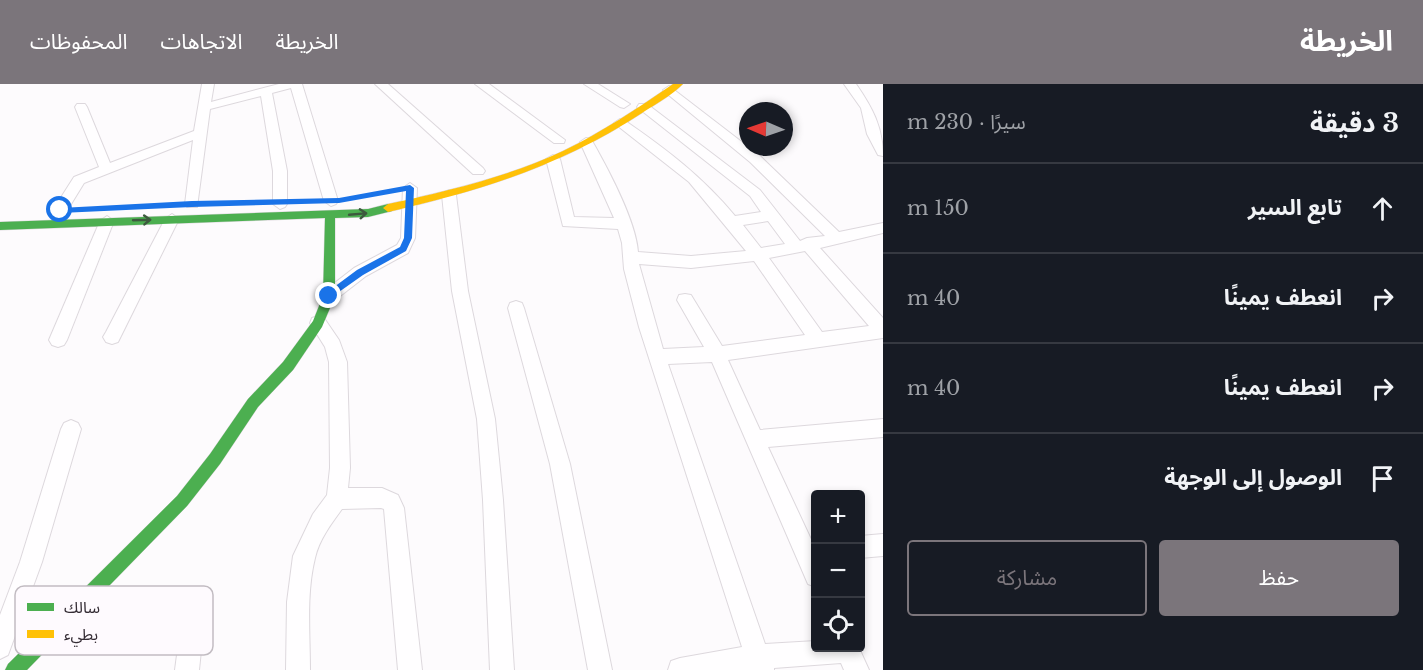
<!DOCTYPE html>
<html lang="ar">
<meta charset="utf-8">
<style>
:root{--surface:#171b24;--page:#20242c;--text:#f1f3f6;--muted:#9ea1a6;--line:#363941;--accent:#7b757b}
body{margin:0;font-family:"Libre Baskerville","Noto Sans Arabic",serif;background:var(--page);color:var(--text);direction:rtl}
.controls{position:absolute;right:18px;bottom:18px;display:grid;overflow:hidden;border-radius:6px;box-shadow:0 3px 9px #0003}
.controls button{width:54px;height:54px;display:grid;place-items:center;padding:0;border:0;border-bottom:2px solid var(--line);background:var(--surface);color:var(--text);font:30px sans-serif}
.compass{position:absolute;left:739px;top:18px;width:54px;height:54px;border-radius:50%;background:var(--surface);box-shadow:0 3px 9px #0003;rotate:272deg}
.stop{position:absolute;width:18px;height:18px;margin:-14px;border:4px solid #1a73e8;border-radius:50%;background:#fff}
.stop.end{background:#1a73e8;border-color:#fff;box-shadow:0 2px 6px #0008}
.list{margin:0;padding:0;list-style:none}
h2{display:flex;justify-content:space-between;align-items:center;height:78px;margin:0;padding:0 24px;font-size:26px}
h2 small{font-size:20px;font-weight:400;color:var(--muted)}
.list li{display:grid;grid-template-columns:39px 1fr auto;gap:18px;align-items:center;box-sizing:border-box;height:90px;padding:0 24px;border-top:2px solid var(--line)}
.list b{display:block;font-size:22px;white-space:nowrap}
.list em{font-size:20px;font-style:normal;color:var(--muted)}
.actions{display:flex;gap:12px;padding:18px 24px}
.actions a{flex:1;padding:14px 0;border:2px solid var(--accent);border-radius:6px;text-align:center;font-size:21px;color:var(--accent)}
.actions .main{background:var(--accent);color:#fff}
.icon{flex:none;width:33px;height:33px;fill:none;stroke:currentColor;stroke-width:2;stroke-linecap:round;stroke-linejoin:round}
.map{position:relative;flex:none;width:883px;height:586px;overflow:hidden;direction:ltr}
header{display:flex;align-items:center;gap:36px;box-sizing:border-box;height:84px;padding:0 30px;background:var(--accent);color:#fff}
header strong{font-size:28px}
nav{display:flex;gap:33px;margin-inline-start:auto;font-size:21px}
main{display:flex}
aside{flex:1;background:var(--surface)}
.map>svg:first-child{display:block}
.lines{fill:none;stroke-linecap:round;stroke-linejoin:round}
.street-casing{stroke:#ddd8dd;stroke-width:2}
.fast-casing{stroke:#ddd8dd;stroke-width:1}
.slow-casing{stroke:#ddd8dd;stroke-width:1}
.street{fill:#fffeff;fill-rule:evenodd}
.fast{fill:#4caf50;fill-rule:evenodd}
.slow{fill:#ffc107;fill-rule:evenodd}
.oneway{stroke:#3d5a3e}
.route{fill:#1a73e8}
.key{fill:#fefafe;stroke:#c2bcc2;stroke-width:1.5}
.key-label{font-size:16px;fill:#352d35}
</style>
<header>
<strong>الخريطة</strong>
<nav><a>الخريطة</a><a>الاتجاهات</a><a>المحفوظات</a></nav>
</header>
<main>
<aside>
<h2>3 دقيقة<small>سيرًا · 230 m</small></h2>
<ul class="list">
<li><svg class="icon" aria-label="ahead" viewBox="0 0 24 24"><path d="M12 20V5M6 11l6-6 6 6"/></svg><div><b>تابع السير</b></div><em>150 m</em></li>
<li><svg class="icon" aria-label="right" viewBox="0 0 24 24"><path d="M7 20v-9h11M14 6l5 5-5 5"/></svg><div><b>انعطف يمينًا</b></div><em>40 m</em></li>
<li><svg class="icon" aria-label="right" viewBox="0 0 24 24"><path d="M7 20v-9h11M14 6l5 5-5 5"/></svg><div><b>انعطف يمينًا</b></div><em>40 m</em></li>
<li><svg class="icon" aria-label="arrive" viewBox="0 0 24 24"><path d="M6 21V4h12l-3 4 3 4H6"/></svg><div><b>الوصول إلى الوجهة</b></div></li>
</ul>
<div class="actions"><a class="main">حفظ</a><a>مشاركة</a></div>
</aside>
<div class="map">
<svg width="883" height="586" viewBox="0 0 883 586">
<rect width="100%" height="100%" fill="#fdfbfd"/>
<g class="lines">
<!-- street casing -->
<g class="street-casing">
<g id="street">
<path d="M202,0H214L211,18L279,0H302L338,117L336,120L331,122L324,117L291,4L272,9L287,87V120L285,123L280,125L273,120V87L261,12L210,25L197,123H187L185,120L193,56L84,99L65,130H55L53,126L74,93L99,83L75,23L77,20H85L87,23L110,79L194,47Z"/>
<path d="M375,0H388L483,84L485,87L483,90H473Z"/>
<path d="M475,0H489L565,56L564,59H554Z"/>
<path d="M584,0H598L630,20L624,24L620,23Z"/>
<path d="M844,0H856C872,23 883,43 883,72L878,71L867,50L861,24Z"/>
<path d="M669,2L760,72L839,148L883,139V149L820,164L883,234V254L728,276L760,346L883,335V353L768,363L816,466V503L808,500L712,278L668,280L765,560L816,557V564H859L869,586H844L841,579L774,584V586H668L671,577L680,574L742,563L639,243L624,185L622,159L618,145L563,142L546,75L553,71L560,75L574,133L614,134L580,58L586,54L591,55C607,83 636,137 638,168L691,172L746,167L689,98L614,39L620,35L624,36C666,65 703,93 735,132L761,128L750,112L637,23L639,20H647L760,106L800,157L807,154L825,152L750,78L665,8L663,6ZM768,137L785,160L761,164L743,141ZM805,167L869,242L822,248L769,174ZM754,177L805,251L722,262L691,211L685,210L679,211L677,216L704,263L663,265L639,180L691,184Z"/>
<path d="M410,99L417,104L415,154L408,169L366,192L335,216L329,218L323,216L321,212L323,208L354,184L397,161L401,154L403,104Z"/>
<path d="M449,106L456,111L468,207L495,335L503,416L514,586H490L483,416L477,335L452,207L442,111Z"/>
<path d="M172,130L179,135L118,258L112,260L106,258L103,253L106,248L165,135Z"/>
<path d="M107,132L114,137L67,256L64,261L58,263L52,261L49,256L100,137Z"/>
<path d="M516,217L522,219L524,224L570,380L612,586H588L550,380L508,224L510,219Z"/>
<path d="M318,232L324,234L339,256L347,278L350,384L348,404H382L398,411L404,424L422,586H398L384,425L381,424L342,425C331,440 319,456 315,474C306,510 310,549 310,586H286L287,518L293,472L313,430L327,411L330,384L329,278L325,263L310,239L312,234Z"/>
<path d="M71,336L78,339L81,345L42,478L8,571L0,575V531L20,478L61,345L64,339Z"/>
<path d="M883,450V472L860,474V452Z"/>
<path d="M195,507L203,510L206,518L199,586H175L184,518L187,510Z"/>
</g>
</g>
<!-- fast casing -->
<g class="fast-casing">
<path id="fast" d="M388,120L393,124L392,127L368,133L335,134V212L322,243L293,286L258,323L220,380L187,422L27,586H5L8,580L177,412L210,370L248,315L283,278L313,237L323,212L325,134L0,146V138L368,125Z"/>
</g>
<!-- slow casing -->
<g class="slow-casing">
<path id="slow" d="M673,0H683C672,11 656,20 642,29C561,82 482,106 388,128L383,124L388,120C447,107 508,93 563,67C602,48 638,24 673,0Z"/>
</g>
<!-- street -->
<use href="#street" class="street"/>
<!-- fast -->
<use href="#fast" class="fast"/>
<!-- slow -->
<use href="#slow" class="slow"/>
</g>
<!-- one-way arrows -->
<defs><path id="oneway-shaft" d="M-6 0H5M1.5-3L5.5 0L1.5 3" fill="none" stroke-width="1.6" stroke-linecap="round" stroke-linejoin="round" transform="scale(1.5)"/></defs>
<g class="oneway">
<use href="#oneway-shaft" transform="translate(358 130) rotate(-5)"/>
<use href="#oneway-shaft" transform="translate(142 136) rotate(-2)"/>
</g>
<!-- route -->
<path class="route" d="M410,101L414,104L412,154L406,167L363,191L329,215L326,214V209L357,186L400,163L404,154L406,107L339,119L192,123L60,129L56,126L60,124L192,117L339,114Z"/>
<!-- legend -->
<rect x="15" y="502" width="198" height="69" rx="9" class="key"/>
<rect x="27" y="519" width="27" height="8" fill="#4caf50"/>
<rect x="27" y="546" width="27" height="8" fill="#ffc107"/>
<g class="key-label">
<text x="64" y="529">سالك</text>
<text x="64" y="556">بطيء</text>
</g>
</svg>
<div class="controls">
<button>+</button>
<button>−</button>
<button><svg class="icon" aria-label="locate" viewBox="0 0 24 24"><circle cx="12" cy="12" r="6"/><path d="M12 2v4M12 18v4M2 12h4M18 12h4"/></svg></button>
</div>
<svg class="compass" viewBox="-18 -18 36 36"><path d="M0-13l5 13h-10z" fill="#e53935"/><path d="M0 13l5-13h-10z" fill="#9ea1a6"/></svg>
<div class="stop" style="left:60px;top:126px"></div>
<div class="stop end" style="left:329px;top:212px"></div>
</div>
</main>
